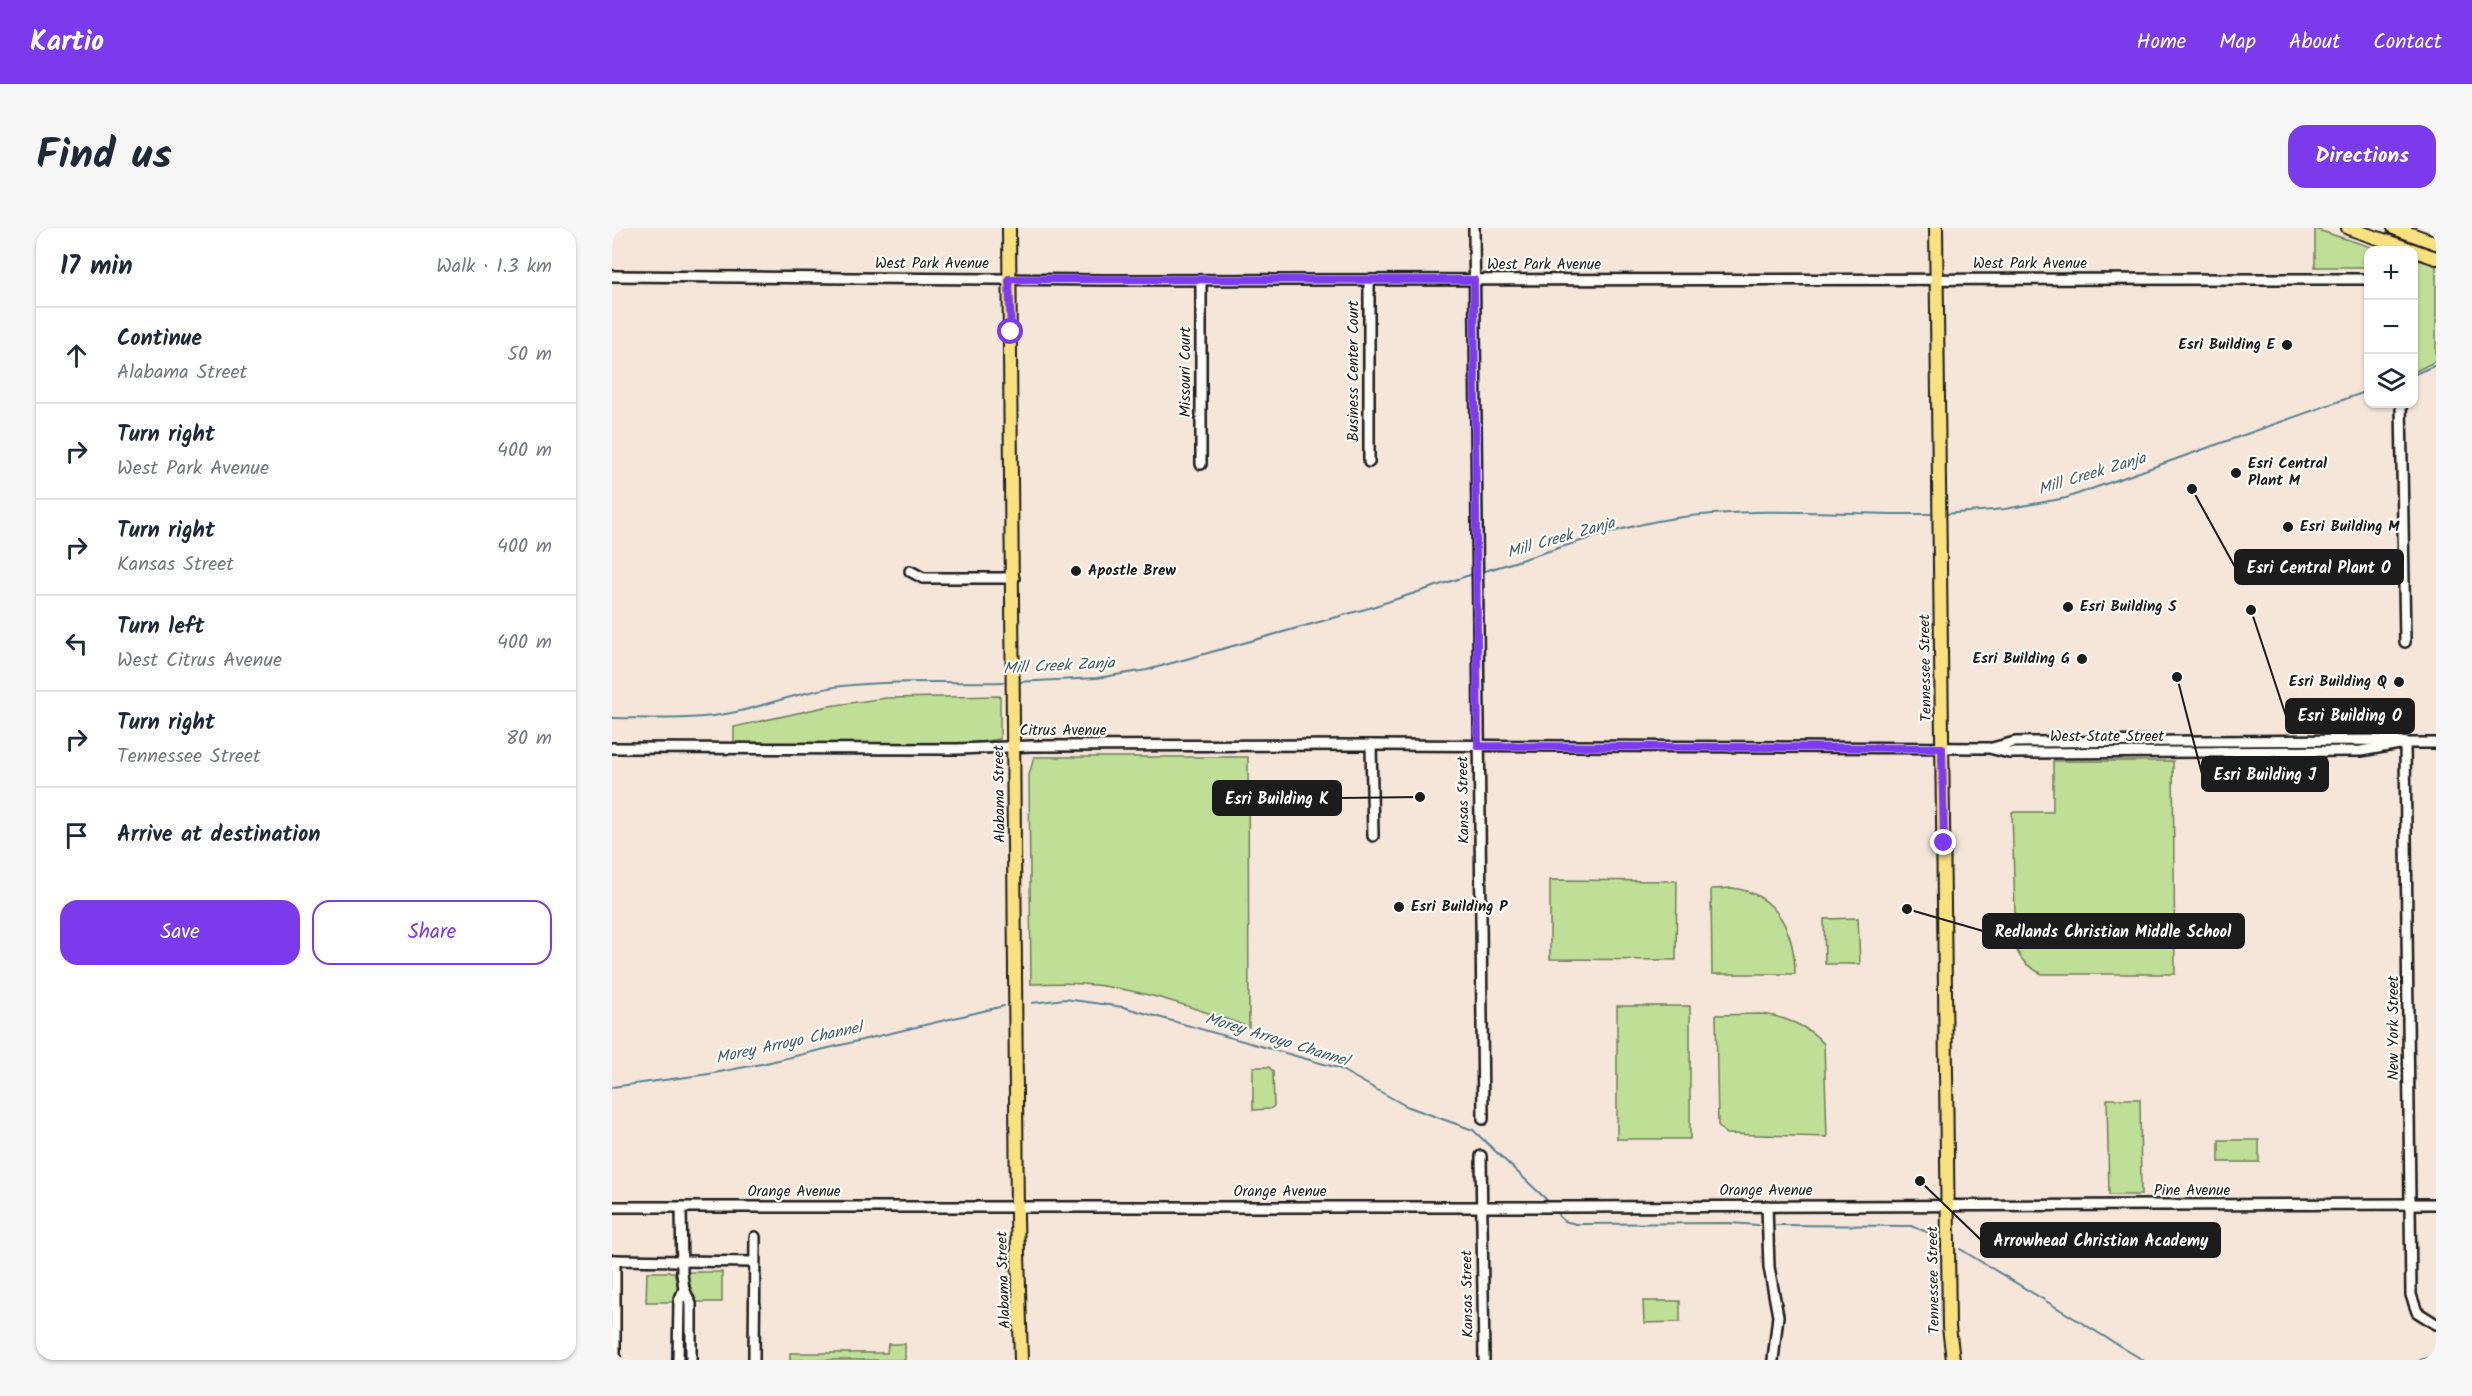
<!DOCTYPE html>
<meta charset="utf-8">
<style>
:root{--surface:#fff;--page:#f6f6f7;--text:#1f2937;--muted:#747a83;--line:#e0e1e3;--accent:#7c3aed}
body{margin:0;font-family:Kalam,sans-serif;background:var(--page);color:var(--text)}
.controls{position:absolute;right:18px;top:18px;display:grid;overflow:hidden;border-radius:12px;box-shadow:0 2px 4px #0004}
.controls button{width:54px;height:54px;display:grid;place-items:center;padding:0;border:0;border-bottom:2px solid var(--line);background:var(--surface);color:var(--text);font:30px sans-serif}
.stop{position:absolute;width:18px;height:18px;margin:-14px;border:4px solid #7c3aed;border-radius:50%;background:#fff}
.stop.end{background:#7c3aed;border-color:#fff;box-shadow:0 2px 6px #0008}
.list{margin:0;padding:0;list-style:none}
h2{display:flex;justify-content:space-between;align-items:center;height:78px;margin:0;padding:0 24px;font-size:26px}
h2 small{font-size:20px;font-weight:400;color:var(--muted)}
.list li{display:grid;grid-template-columns:39px 1fr auto;gap:18px;align-items:center;box-sizing:border-box;height:96px;padding:0 24px;border-top:2px solid var(--line)}
.list b{display:block;font-size:22px;white-space:nowrap}
.list p{margin:0;font-size:20px;white-space:nowrap;color:var(--muted)}
.list em{font-size:20px;font-style:normal;color:var(--muted)}
.actions{display:flex;gap:12px;padding:18px 24px}
.actions a{flex:1;padding:14px 0;border:2px solid var(--accent);border-radius:18px;text-align:center;font-size:21px;color:var(--accent)}
.actions .main{background:var(--accent);color:#fff}
.icon{flex:none;width:33px;height:33px;fill:none;stroke:currentColor;stroke-width:2;stroke-linecap:round;stroke-linejoin:round}
.map{position:relative;flex:none;width:1824px;height:1132px;overflow:hidden;border-radius:18px}
header{display:flex;align-items:center;gap:36px;box-sizing:border-box;height:84px;padding:0 30px;background:var(--accent);color:#fff}
header strong{font-size:28px}
nav{display:flex;gap:33px;margin-inline-start:auto;font-size:21px}
.intro{display:flex;align-items:center;justify-content:space-between;box-sizing:border-box;height:144px;padding:0 36px}
h1{margin:0;font-size:42px}
.button{padding:15px 27px;border-radius:18px;background:var(--accent);color:#fff;font-size:21px;font-weight:700}
main{display:flex;gap:36px;padding:0 36px}
aside{flex:1;background:var(--surface);border-radius:18px;box-shadow:0 2px 4px #0004}
.map>svg:first-child{display:block}
.green{fill:#bfde96;stroke:#6e7d59;stroke-width:1.5}
.lines{fill:none;stroke-linecap:round;stroke-linejoin:round}
.stream{stroke:#568190;stroke-width:2}
.minor-casing{stroke:#1c1c1c;stroke-width:14}
.major-casing{stroke:#1c1c1c;stroke-width:16}
.minor{stroke:#fdfcf7;stroke-width:9}
.major{stroke:#fae180;stroke-width:12}
.route{stroke:#7c3aed;stroke-width:8}
.poi-dot{fill:#1c1c1c;stroke:#fdfcf7;stroke-width:2}
.labels{text-anchor:middle;dominant-baseline:central;stroke-width:4.5;stroke-linejoin:round;paint-order:stroke}
.street-label{font-size:15px;fill:#1c1c1c;stroke:#fdfcf7}
.poi-label{font-size:15px;font-weight:bold;fill:#1c1c1c;stroke:#fdfcf7;text-anchor:start}
.water-label{font-size:16px;font-style:italic;fill:#43606a;stroke:#fdfcf7}
.leader{fill:none;stroke:#1c1c1c;stroke-width:2}
.callout-dot{fill:#1c1c1c;stroke:#fdfcf7;stroke-width:2}
.callout{fill:#1c1c1c;stroke:#1c1c1c;stroke-width:2}
.callout-label{font-size:16px;text-anchor:middle;font-weight:bold;fill:#fff}
</style>
<header>
<strong>Kartio</strong>
<nav><a>Home</a><a>Map</a><a>About</a><a>Contact</a></nav>
</header>
<div class="intro"><h1>Find us</h1><a class="button">Directions</a></div>
<main>
<aside>
<h2>17 min<small>Walk · 1.3 km</small></h2>
<ul class="list">
<li><svg class="icon" aria-label="ahead" viewBox="0 0 24 24"><path d="M12 20V5M6 11l6-6 6 6"/></svg><div><b>Continue</b><p>Alabama Street</p></div><em>50 m</em></li>
<li><svg class="icon" aria-label="right" viewBox="0 0 24 24"><path d="M7 20v-9h11M14 6l5 5-5 5"/></svg><div><b>Turn right</b><p>West Park Avenue</p></div><em>400 m</em></li>
<li><svg class="icon" aria-label="right" viewBox="0 0 24 24"><path d="M7 20v-9h11M14 6l5 5-5 5"/></svg><div><b>Turn right</b><p>Kansas Street</p></div><em>400 m</em></li>
<li><svg class="icon" aria-label="left" viewBox="0 0 24 24"><path d="M17 20v-9H6M10 6l-5 5 5 5"/></svg><div><b>Turn left</b><p>West Citrus Avenue</p></div><em>400 m</em></li>
<li><svg class="icon" aria-label="right" viewBox="0 0 24 24"><path d="M7 20v-9h11M14 6l5 5-5 5"/></svg><div><b>Turn right</b><p>Tennessee Street</p></div><em>80 m</em></li>
<li><svg class="icon" aria-label="arrive" viewBox="0 0 24 24"><path d="M6 21V4h12l-3 4 3 4H6"/></svg><div><b>Arrive at destination</b></div></li>
</ul>
<div class="actions"><a class="main">Save</a><a>Share</a></div>
</aside>
<div class="map">
<svg width="1824" height="1132" viewBox="0 0 1824 1132">
<rect width="100%" height="100%" fill="#f6e6da"/>
<filter id="ink" filterUnits="userSpaceOnUse"><feTurbulence type="fractalNoise" baseFrequency=".0167" numOctaves="2"/><feDisplacementMap in="SourceGraphic" scale="12" xChannelSelector="R" yChannelSelector="G"/><feConvolveMatrix kernelMatrix="1 2 1 2 8 2 1 2 1" color-interpolation-filters="sRGB"/></filter>
<g filter="url(#ink)">
<!-- green -->
<g class="green">
<path d="M1703,1L1768,22H1756V39H1703Z"/>
<path d="M1805,31L1824,37V133L1802,144V32Z"/>
<path d="M388,468V511L346,517L122,516V499L217,478L274,470Z"/>
<path d="M422,529H636L637,799C585,781 525,759 470,756C453,754 436,756 419,756L417,547Z"/>
<path d="M1441,533H1561L1563,746H1430C1417,739 1409,734 1404,720L1400,584H1441Z"/>
<path d="M938,652L1065,653L1064,732L938,731Z"/>
<path d="M1121,660C1166,666 1183,706 1183,746H1100L1099,661Z"/>
<path d="M1246,690L1248,736H1213L1212,691Z"/>
<rect x="1005" y="778" width="73" height="133"/>
<path d="M1148,786C1171,788 1197,798 1212,816L1215,909L1114,906L1106,897L1104,787Z"/>
<path d="M641,839H657L661,843L662,878L658,881L641,882Z"/>
<path d="M1495,871H1528L1529,967H1497Z"/>
<rect x="1607" y="912" width="40" height="22"/>
<path d="M35,1044H62L67,1061L62,1074H34Z"/>
<path d="M74,1044H110V1074H83Z"/>
<path d="M1031,1073H1068V1094L1032,1095Z"/>
<path d="M276,1116H293V1132H178V1125H275Z"/>
</g>
<g class="lines">
<!-- stream -->
<g class="stream">
<path d="M1803,146L1824,137"/>
<path d="M1332,286L1393,281L1454,270L1756,163"/>
<path d="M869,344C933,326 997,300 1063,290C1150,278 1236,287 1324,286"/>
<path d="M404,454L485,450L535,442L757,380L864,345"/>
<path d="M0,490C40,490 84,493 124,484C159,476 194,462 230,458C285,452 340,455 395,454"/>
<path d="M420,775L453,771L511,779L726,840L794,878L861,902L937,974"/>
<path d="M0,859L97,846L154,835L392,778"/>
<path d="M946,987L952,993L964,996L1118,995L1146,997"/>
<path d="M1164,997L1299,998L1318,1005"/>
<path d="M1348,1021L1531,1132"/>
<path d="M1808,1132L1824,1128"/>
</g>
<!-- minor casing -->
<g class="minor-casing">
<g id="minor">
<path d="M862,0L871,891"/>
<path d="M0,48L494,52L1756,51"/>
<path d="M589,52V236"/>
<path d="M757,53V234"/>
<path d="M1789,176L1793,414"/>
<path d="M298,343L311,350H402"/>
<path d="M1793,515L1799,1067L1805,1084L1824,1096"/>
<path d="M759,517L761,608"/>
<path d="M0,520L346,521L419,518L759,517L1377,520L1397,525L1749,523L1793,515H1824"/>
<path d="M1380,520L1403,514L1783,512L1793,515"/>
<path d="M869,928L872,1132"/>
<path d="M1155,978L1157,1039L1166,1088L1161,1132"/>
<path d="M0,979H957L1824,976"/>
<path d="M69,979L70,1046L72,1061L79,1076V1132"/>
<path d="M0,1032L142,1034"/>
<path d="M3,1132V1032"/>
<path d="M66,1132L67,1073L72,1061"/>
<path d="M142,1132L143,1009"/>
</g>
</g>
<!-- major casing -->
<g class="major-casing">
<g id="major">
<path d="M397,0L405,990L409,1132"/>
<path d="M1324,0L1337,1099L1341,1132"/>
<path d="M1736,0L1824,30"/>
<path d="M1782,0L1824,15"/>
</g>
</g>
<!-- minor -->
<use href="#minor" class="minor"/>
<!-- major -->
<use href="#major" class="major"/>
</g>
</g>
<g class="lines" filter="url(#ink)">
<!-- route -->
<path class="route" d="M399,104L397,51L862,52L866,518L1330,520L1332,615"/>
</g>
<!-- markers -->
<g class="poi-dot">
<circle cx="1675" cy="117" r="6"/>
<circle cx="1624" cy="245" r="6"/>
<circle cx="1676" cy="299" r="6"/>
<circle cx="464" cy="343" r="6"/>
<circle cx="1456" cy="379" r="6"/>
<circle cx="1470" cy="431" r="6"/>
<circle cx="1787" cy="454" r="6"/>
<circle cx="787" cy="679" r="6"/>
</g>
<g class="labels">
<!-- street labels -->
<g class="street-label">
<text x="320" y="36">West Park Avenue</text>
<text x="1418" y="36">West Park Avenue</text>
<text x="932" y="37">West Park Avenue</text>
<text transform="translate(742 143) rotate(-90)">Business Center Court</text>
<text transform="translate(574 144) rotate(-90)">Missouri Court</text>
<text transform="translate(1314 440) rotate(-91)">Tennessee Street</text>
<text x="451" y="503">Citrus Avenue</text>
<text x="1495" y="509">West State Street</text>
<text transform="translate(388 566) rotate(-91)">Alabama Street</text>
<text transform="translate(852 572) rotate(-91)">Kansas Street</text>
<text transform="translate(1782 800) rotate(-90)">New York Street</text>
<text x="1154" y="963">Orange Avenue</text>
<text x="1580" y="963">Pine Avenue</text>
<text x="182" y="964">Orange Avenue</text>
<text x="668" y="964">Orange Avenue</text>
<text transform="translate(392 1052) rotate(-92)">Alabama Street</text>
<text transform="translate(1322 1052) rotate(-91)">Tennessee Street</text>
<text transform="translate(856 1066) rotate(-91)">Kansas Street</text>
</g>
<!-- poi labels -->
<g class="poi-label">
<text x="1663" y="117" text-anchor="end">Esri Building E</text>
<text x="1636" y="236">Esri Central<tspan x="1636" dy="17">Plant M</tspan></text>
<text x="1688" y="299">Esri Building M</text>
<text x="476" y="343">Apostle Brew</text>
<text x="1468" y="379">Esri Building S</text>
<text x="1458" y="431" text-anchor="end">Esri Building G</text>
<text x="1775" y="454" text-anchor="end">Esri Building Q</text>
<text x="799" y="679">Esri Building P</text>
</g>
<!-- water labels -->
<g class="water-label">
<text transform="translate(1480 246) rotate(-17)">Mill Creek Zanja</text>
<text transform="translate(949 310) rotate(-16)">Mill Creek Zanja</text>
<text transform="translate(447 438) rotate(-3)">Mill Creek Zanja</text>
<text transform="translate(665 812) rotate(17)">Morey Arroyo Channel</text>
<text transform="translate(177 815) rotate(-12)">Morey Arroyo Channel</text>
</g>
</g>
<!-- callouts -->
<path class="leader" d="M1580 261L1623 339M1639 382L1674 488M1565 449L1590 546M808 569L729 570M1295 681L1371 703M1308 953L1369 1012"/>
<g class="callout-dot">
<circle cx="1580" cy="261" r="6"/>
<circle cx="1639" cy="382" r="6"/>
<circle cx="1565" cy="449" r="6"/>
<circle cx="808" cy="569" r="6"/>
<circle cx="1295" cy="681" r="6"/>
<circle cx="1308" cy="953" r="6"/>
</g>
<g class="callout">
<rect x="1623" y="322" width="168" height="34" rx="6"/>
<rect x="1674" y="471" width="128" height="34" rx="6"/>
<rect x="1590" y="529" width="126" height="34" rx="6"/>
<rect x="601" y="553" width="128" height="34" rx="6"/>
<rect x="1371" y="686" width="261" height="34" rx="6"/>
<rect x="1369" y="995" width="239" height="34" rx="6"/>
</g>
<g class="callout-label">
<text x="1707" y="345">Esri Central Plant O</text>
<text x="1738" y="493">Esri Building O</text>
<text x="1653" y="552">Esri Building J</text>
<text x="665" y="576">Esri Building K</text>
<text x="1501" y="709">Redlands Christian Middle School</text>
<text x="1489" y="1018">Arrowhead Christian Academy</text>
</g>
</svg>
<div class="controls">
<button>+</button>
<button>−</button>
<button><svg class="icon" aria-label="layers" viewBox="0 0 24 24"><path d="M12 4l9 5-9 5-9-5zM3 14l9 5 9-5"/></svg></button>
</div>
<div class="stop" style="left:399px;top:104px"></div>
<div class="stop end" style="left:1332px;top:615px"></div>
</div>
</main>
